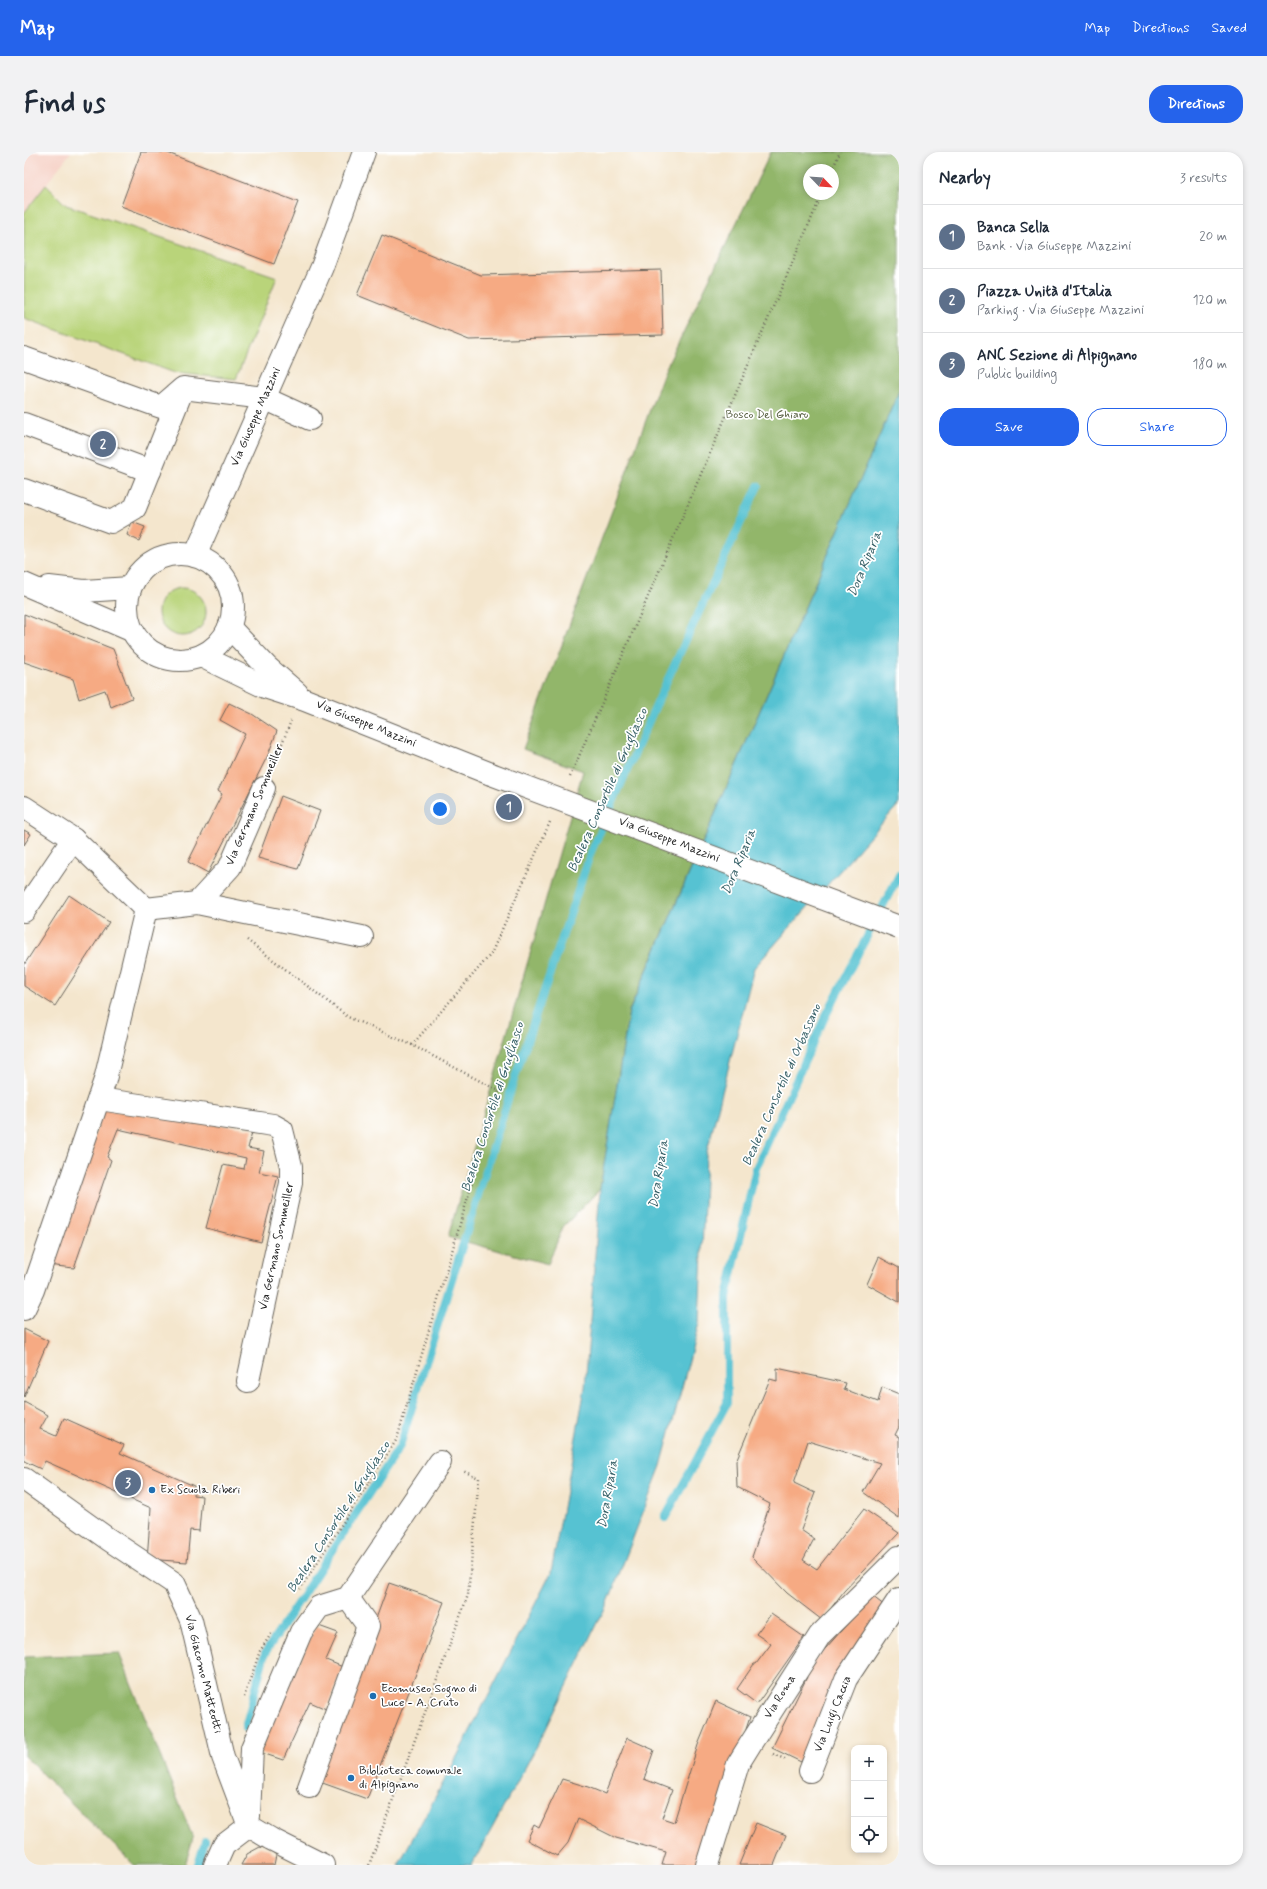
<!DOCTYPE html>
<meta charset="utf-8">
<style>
:root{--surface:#fff;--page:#f2f2f3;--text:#1f2937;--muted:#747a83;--line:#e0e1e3;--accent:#2563eb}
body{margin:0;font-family:Mynerve,sans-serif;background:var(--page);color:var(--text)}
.controls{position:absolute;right:12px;bottom:12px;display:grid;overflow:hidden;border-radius:8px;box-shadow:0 2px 6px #0003}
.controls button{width:36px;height:36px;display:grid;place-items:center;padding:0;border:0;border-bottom:1px solid var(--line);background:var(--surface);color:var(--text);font:20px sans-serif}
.compass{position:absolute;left:779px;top:12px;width:36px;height:36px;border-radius:50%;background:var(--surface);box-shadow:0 2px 6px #0003;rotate:115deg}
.you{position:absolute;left:416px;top:657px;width:14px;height:14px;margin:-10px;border:3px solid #fff;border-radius:50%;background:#1a73e8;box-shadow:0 0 0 6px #1a73e833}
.badge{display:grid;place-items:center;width:26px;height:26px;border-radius:50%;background:var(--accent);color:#fff;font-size:13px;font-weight:700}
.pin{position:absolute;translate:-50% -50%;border:2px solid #fff;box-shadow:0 1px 4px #0006}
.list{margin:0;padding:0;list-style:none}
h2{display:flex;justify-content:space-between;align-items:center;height:52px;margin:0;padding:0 16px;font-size:17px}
h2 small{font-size:13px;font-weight:400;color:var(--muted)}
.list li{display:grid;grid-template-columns:26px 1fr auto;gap:12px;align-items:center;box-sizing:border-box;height:64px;padding:0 16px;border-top:1px solid var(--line)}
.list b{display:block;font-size:15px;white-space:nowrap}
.list p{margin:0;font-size:13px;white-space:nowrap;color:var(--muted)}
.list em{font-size:13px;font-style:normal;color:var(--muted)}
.actions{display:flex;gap:8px;padding:12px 16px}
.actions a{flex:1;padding:9px 0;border:1px solid var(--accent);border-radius:16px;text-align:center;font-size:14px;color:var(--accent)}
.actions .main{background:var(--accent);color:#fff}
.icon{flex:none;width:22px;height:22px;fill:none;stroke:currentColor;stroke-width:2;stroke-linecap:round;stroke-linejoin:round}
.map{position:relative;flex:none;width:875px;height:1713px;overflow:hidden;border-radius:16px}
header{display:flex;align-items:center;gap:24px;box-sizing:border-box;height:56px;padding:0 20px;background:var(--accent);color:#fff}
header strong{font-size:19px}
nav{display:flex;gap:22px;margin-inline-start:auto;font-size:14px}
.intro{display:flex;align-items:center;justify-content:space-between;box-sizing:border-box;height:96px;padding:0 24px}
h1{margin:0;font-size:28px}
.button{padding:10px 18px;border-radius:16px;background:var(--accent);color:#fff;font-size:14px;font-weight:700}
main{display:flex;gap:24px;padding:0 24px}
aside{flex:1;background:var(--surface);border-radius:16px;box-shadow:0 2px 6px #0003}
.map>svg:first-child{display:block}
.built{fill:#f6d1c6}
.green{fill:#b9d47a;stroke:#6a784b}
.forest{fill:#92b66a;stroke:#576943;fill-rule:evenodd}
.water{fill:#57c2d2;stroke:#3a6f77}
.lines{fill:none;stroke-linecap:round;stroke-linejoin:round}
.stream{stroke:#57c2d2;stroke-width:8}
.building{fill:#f6aa83}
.minor-casing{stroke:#68635a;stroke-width:24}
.path{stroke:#68635a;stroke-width:2.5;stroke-dasharray:1 3;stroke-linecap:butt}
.minor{stroke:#fff;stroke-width:22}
.minor-bridge-casing{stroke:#68635a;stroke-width:24;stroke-linecap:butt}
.minor-bridge{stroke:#fff;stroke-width:22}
.poi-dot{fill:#1f6fb2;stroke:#fff;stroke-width:1.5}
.labels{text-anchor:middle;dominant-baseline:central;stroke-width:3.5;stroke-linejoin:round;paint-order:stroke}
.park-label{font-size:12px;fill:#535c3d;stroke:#fff}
.street-label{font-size:12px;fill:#1c1c1c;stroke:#fff}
.poi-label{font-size:12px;fill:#1c1c1c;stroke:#fff;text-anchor:start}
.water-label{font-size:13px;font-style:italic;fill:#345e65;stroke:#fff}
</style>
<header>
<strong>Map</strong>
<nav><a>Map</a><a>Directions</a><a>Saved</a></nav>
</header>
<div class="intro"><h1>Find us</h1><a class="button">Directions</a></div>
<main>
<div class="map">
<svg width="875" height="1713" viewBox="0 0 875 1713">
<rect width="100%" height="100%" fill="#fff"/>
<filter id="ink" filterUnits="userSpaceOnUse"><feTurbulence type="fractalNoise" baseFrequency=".025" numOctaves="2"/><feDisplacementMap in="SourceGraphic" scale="8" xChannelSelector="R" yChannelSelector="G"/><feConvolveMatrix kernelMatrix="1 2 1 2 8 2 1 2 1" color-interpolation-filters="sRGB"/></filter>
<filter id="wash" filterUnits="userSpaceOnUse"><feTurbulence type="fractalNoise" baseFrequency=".012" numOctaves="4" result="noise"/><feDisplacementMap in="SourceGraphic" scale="16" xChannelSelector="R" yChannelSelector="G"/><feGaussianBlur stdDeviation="0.9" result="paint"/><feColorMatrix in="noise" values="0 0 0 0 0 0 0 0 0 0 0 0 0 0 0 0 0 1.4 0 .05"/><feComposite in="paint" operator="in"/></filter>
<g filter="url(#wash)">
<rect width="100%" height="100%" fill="#f4e6cd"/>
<!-- built -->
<path class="built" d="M0,0H47L0,61Z"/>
<!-- green -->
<g class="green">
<path d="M22,33L42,53L253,125L212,227L151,221L0,166V61Z"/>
<circle cx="158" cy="460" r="24"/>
</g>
<!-- forest -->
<g class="forest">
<path d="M747,0H875V239L605,859L576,1037L539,1075L524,1112L424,1085L559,619L499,597L640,220ZM785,18H809V42H785Z"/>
<path d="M95,1501L169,1686L161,1713H110L0,1604V1505Z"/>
</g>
<!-- water -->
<path class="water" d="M875,239V652L730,816L682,1003L675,1171L637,1314L585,1448L520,1581L448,1713H374L425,1620L527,1421L561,1236L576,1037L605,860Z"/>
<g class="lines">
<!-- stream -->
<g class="stream">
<path d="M641,1366L703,1251V1145L732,1016L800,867L875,723"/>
<path d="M221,1576L241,1501L376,1294L491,925L567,700L641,533L734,334"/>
<path d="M174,1713L181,1689"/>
</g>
</g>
<g id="blocks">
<!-- building -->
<g class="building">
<path d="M117,0H141L274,50L250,112L97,54Z"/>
<path d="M358,83L457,123L637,118L639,183L445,188L333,143Z"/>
<path d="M108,370L121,375L115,389L103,383Z"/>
<path d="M0,462L89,497L108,546L87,555L81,538L55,547L49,527L0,510Z"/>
<path d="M205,551L228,562L253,579L244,603L184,721L164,710L198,642L194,639L221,582L196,568Z"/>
<path d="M257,644L296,659L274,717L234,706Z"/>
<path d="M0,678L7,682L0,693Z"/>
<path d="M45,743L85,770L31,854L0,834V813Z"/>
<path d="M80,957L229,977L224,996L240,999L235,1020L254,1024L237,1090L182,1076L199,1013L220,1017L222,1006L94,977L83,1005L87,1008L50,1116L23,1113Z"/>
<path d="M855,1105L875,1116V1150L843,1132Z"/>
<path d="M0,1177L24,1189L0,1245Z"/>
<path d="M753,1216L822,1231L820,1237L854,1250L858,1235L875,1242V1275L871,1283L875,1285V1366L839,1340L856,1311L784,1289L770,1331L791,1341L777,1378L790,1387L779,1408L793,1417L840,1357L875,1381L820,1439L798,1468L763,1441L728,1405L746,1352L713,1335L712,1309L746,1227L753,1229Z"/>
<path d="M0,1250L24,1263L16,1277L32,1284L40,1266L100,1293L96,1301L170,1334L169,1343L178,1344L175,1379L166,1378L163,1410L123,1407L127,1356L21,1309L17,1317L0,1309Z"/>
<path d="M365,1431L420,1450L343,1647L293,1629Z"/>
<path d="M848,1444L861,1454L812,1539L777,1610L748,1596L783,1525L778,1523Z"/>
<path d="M747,1462L780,1485L733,1552L713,1537L730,1512H732L747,1492L732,1482Z"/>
<path d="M292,1473L314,1481L302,1508L319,1515L302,1557L286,1550L259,1608L235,1600Z"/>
<path d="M692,1549L726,1565L678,1713H638L642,1700L592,1686L554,1667L544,1691L533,1704L503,1688L510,1673L515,1676L538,1627L564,1635L581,1642L603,1586L630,1598L620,1627L648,1638L638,1666L650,1670L674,1593Z"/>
<path d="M732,1671L762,1683L750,1713H715Z"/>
<path d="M236,1695L245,1697L252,1703L250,1713H217L223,1702Z"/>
</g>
</g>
</g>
<g filter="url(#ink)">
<use href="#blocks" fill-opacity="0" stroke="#68635a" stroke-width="1"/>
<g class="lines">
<!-- minor casing -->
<g class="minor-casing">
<g id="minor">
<path d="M0,206L137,255L159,236L240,246L286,267"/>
<path d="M0,272L126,319"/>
<path d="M0,338L87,370L111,356L158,239"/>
<circle cx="156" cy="455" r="53"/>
<path d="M171,404L298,115L340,0"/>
<path d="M0,432L109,479"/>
<path d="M25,435L60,439L106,436"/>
<path d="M205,475L243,515L273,541"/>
<path d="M177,504L241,535L281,548L467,622"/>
<path d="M0,655L49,687L122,757"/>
<path d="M173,751L206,715L240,636"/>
<path d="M122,757L173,751L338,785"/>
<path d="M0,759L49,687"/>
<path d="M75,947L249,973L258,978L267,1014V1031L224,1229"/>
<path d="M0,1157L9,1138L81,928L122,757"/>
<path d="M0,1327L84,1387L150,1431L167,1468L199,1605L225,1674"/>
<path d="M786,1619L822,1527L875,1447"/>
<path d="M285,1635L344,1474L324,1446"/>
<path d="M225,1664L228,1596L277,1480L295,1455L324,1446L416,1310"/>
<path d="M225,1674L247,1687L299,1713"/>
<path d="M191,1713L200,1693L225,1674"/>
<path d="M683,1713L714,1612L727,1591L796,1483L875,1405"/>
</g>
</g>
<!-- path -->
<g class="path">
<path d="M808,18L816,0"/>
<path d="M249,614L267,569"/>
<path d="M546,625L798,42"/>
<path d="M223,788L324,865L388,893L475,939L373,1287L276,1437"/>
<path d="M388,893L467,802L526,670"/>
<path d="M220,1545L236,1499L247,1482"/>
<path d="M749,1602L763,1608"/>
<path d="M345,1713L444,1443L455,1326L439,1319"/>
</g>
<!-- minor -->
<use href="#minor" class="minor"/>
<!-- minor-bridge casing -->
<g class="minor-bridge-casing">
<path id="minor-bridge" d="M467,622L875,775"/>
</g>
<!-- minor-bridge -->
<use href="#minor-bridge" class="minor-bridge"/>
</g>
</g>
<!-- markers -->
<g class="poi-dot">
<circle cx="128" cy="1338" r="4"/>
<circle cx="349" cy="1544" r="4"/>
<circle cx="327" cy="1626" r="4"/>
</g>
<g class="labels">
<!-- park labels -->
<g class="park-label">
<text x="743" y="263">Bosco Del Ghiaro</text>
</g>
<!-- street labels -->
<g class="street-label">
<text transform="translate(232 265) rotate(-66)">Via Giuseppe Mazzini</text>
<text transform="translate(342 572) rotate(22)">Via Giuseppe Mazzini</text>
<text transform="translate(231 653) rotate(-67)">Via Germano Sommeiller</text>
<text transform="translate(645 688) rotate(21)">Via Giuseppe Mazzini</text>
<text transform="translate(253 1094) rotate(-78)">Via Germano Sommeiller</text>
<text transform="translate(179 1522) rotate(76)">Via Giacomo Matteotti</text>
<text transform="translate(756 1545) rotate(-58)">Via Roma</text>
<text transform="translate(809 1562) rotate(-68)">Via Luigi Caccia</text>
</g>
<!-- poi labels -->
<g class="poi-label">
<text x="136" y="1338">Ex Scuola Riberi</text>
<text x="357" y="1537">Ecomuseo Sogno di<tspan x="357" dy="14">Luce - A. Cruto</tspan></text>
<text x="335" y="1619">Biblioteca comunale<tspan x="335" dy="14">di Alpignano</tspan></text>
</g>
<!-- water labels -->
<g class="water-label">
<text transform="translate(841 412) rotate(-67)">Dora Riparia</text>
<text transform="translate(584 638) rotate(-66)">Bealera Consortile di Grugliasco</text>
<text transform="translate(715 710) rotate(-67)">Dora Riparia</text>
<text transform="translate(758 933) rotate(-66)">Bealera Consortile di Orbassano</text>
<text transform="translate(469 955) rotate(-72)">Bealera Consortile di Grugliasco</text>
<text transform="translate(635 1022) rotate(-81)">Dora Riparia</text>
<text transform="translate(584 1342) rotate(-80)">Dora Riparia</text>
<text transform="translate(315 1365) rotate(-57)">Bealera Consortile di Grugliasco</text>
</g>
</g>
</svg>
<div class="controls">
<button>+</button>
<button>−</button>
<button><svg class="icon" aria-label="locate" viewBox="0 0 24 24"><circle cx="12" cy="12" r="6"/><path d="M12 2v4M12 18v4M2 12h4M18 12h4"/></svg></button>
</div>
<svg class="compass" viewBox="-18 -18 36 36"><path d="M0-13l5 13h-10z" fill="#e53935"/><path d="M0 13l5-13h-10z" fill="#747a83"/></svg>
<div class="you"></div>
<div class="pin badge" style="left:485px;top:655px;background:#5c6f8a">1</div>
<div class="pin badge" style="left:79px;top:292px;background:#5c6f8a">2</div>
<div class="pin badge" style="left:104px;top:1331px;background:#5c6f8a">3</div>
</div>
<aside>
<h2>Nearby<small>3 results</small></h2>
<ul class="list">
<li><span class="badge" style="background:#5c6f8a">1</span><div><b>Banca Sella</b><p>Bank · Via Giuseppe Mazzini</p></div><em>20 m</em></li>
<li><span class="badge" style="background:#5c6f8a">2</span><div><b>Piazza Unità d'Italia</b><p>Parking · Via Giuseppe Mazzini</p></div><em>120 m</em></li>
<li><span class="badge" style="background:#5c6f8a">3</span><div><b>ANC Sezione di Alpignano</b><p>Public building</p></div><em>180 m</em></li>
</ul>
<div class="actions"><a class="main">Save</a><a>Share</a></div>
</aside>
</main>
